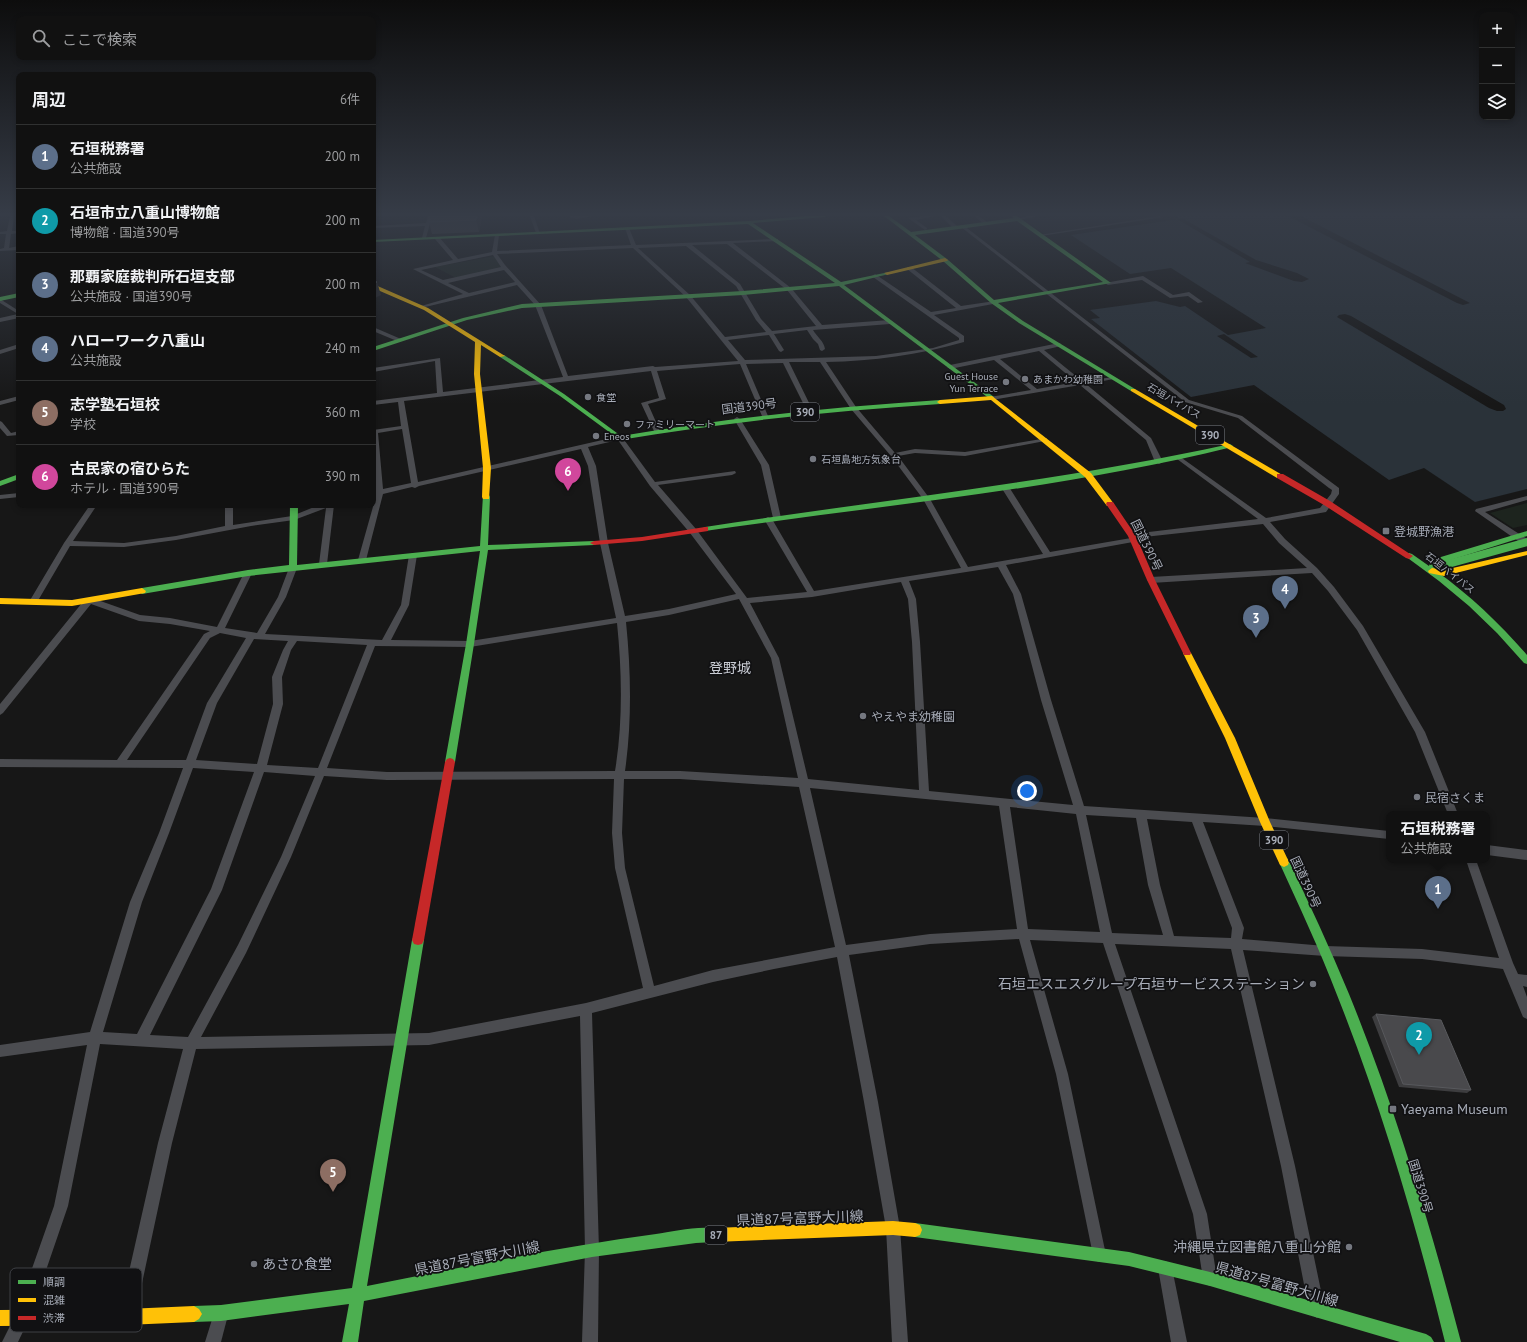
<!DOCTYPE html>
<html lang="ja">
<meta charset="utf-8">
<style>
:root{--surface:#111;--page:#1e1f1f;--text:#f1f3f6;--muted:#9c9d9f;--line:#303131;--accent:#757880}
body{margin:0;font-family:"PT Sans","Noto Sans JP",sans-serif;background:var(--page);color:var(--text)}
.controls{position:absolute;right:12px;top:12px;display:grid;overflow:hidden;border-radius:8px;box-shadow:0 2px 6px #0003}
.controls button{width:36px;height:36px;display:grid;place-items:center;padding:0;border:0;border-bottom:1px solid var(--line);background:var(--surface);color:var(--text);font:20px sans-serif}
.you{position:absolute;left:1027px;top:791px;width:14px;height:14px;margin:-10px;border:3px solid #fff;border-radius:50%;background:#1a73e8;box-shadow:0 0 0 6px #1a73e833}
.badge{display:grid;place-items:center;width:26px;height:26px;border-radius:50%;background:var(--accent);color:#fff;font-size:13px;font-weight:700}
.pin{position:absolute;translate:-50% -33px;filter:drop-shadow(0 1px 2px #0008)}
.pin::after{content:'';position:absolute;top:21px;width:14px;height:12px;background:inherit;clip-path:polygon(0 0,100% 0,50% 100%)}
.popup{position:absolute;left:1386px;top:811px;width:104px;height:52px;box-sizing:border-box;display:grid;place-content:center;border-radius:8px;background:var(--surface);filter:drop-shadow(0 1px 3px #0005);font-size:13px;white-space:nowrap;color:var(--muted)}
.popup b{font-size:15px;color:var(--text)}
.popup::after{content:'';position:absolute;left:50%;top:100%;margin-left:-8px;border:8px solid transparent;border-top-color:var(--surface)}
.list{margin:0;padding:0;list-style:none}
h2{display:flex;justify-content:space-between;align-items:center;height:52px;margin:0;padding:0 16px;font-size:17px}
h2 small{font-size:13px;font-weight:400;color:var(--muted)}
.list li{display:grid;grid-template-columns:26px 1fr auto;gap:12px;align-items:center;box-sizing:border-box;height:64px;padding:0 16px;border-top:1px solid var(--line)}
.list b{display:block;font-size:15px;white-space:nowrap}
.list p{margin:0;font-size:13px;white-space:nowrap;color:var(--muted)}
.list em{font-size:13px;font-style:normal;color:var(--muted)}
.icon{flex:none;width:22px;height:22px;fill:none;stroke:currentColor;stroke-width:2;stroke-linecap:round;stroke-linejoin:round}
.map{position:relative;flex:none;width:1527px;height:1342px;overflow:hidden}
.search{position:absolute;background:var(--surface);box-shadow:0 2px 6px #0003;left:16px;top:16px;width:360px;height:44px;display:flex;align-items:center;gap:10px;box-sizing:border-box;padding:0 14px;border-radius:8px;color:var(--muted);font-size:15px}
.panel{position:absolute;background:var(--surface);box-shadow:0 2px 6px #0003;left:16px;top:72px;width:360px;height:436px;border-radius:8px}
.map>svg:first-child{display:block}
.built{fill:#212123}
.green{fill:#1d241e}
.water{fill:#2a3239}
.pier{fill:#171717}
.lines{fill:none;stroke-linecap:round;stroke-linejoin:round}
.street{fill:#4b4c50;fill-rule:evenodd}
.fast{fill:#4caf50;fill-rule:evenodd}
.slow{fill:#ffc107;fill-rule:evenodd}
.jam{fill:#c62828;fill-rule:evenodd}
.fast-bridge{stroke:#4caf50;stroke-width:8}
.wall{fill:#3d3d3f}
.shaded-wall{fill:#29292a}
.building{fill:#49494c;stroke:#58595d}
.poi-dot{fill:#757880;stroke:#111113;stroke-width:1.5}
.labels{text-anchor:middle;dominant-baseline:central;stroke-width:3.5;stroke-linejoin:round;paint-order:stroke}
.far-poi-label{font-size:10px;fill:#a8adb8;stroke:#111113;text-anchor:start}
.far-street-label{font-size:10px;fill:#a8adb8;stroke:#111113}
.shield{fill:#111113;stroke:#7b7e86;stroke-width:1}
.shield-label{font-size:11px;font-weight:bold;fill:#a8adb8}
.street-label{font-size:12px;fill:#a8adb8;stroke:#111113}
.poi-label{font-size:12px;fill:#a8adb8;stroke:#111113;text-anchor:start}
.quarter-label{font-size:14px;fill:#c9ccd4;stroke:#111113}
.near-poi-label{font-size:14px;fill:#a8adb8;stroke:#111113;text-anchor:end}
.near-street-label{font-size:14px;fill:#a8adb8;stroke:#111113}
.key{fill:#111113;stroke:#3e4045;stroke-width:1}
.key-label{font-size:11px;fill:#a8adb8}
</style>
<div class="map">
<svg width="1527" height="1342" viewBox="0 0 1527 1342">
<rect width="100%" height="100%" fill="#171717"/>
<!-- built -->
<path class="built" d="M1057,216H1159L1044,234L1026,221Z"/>
<!-- green -->
<g class="green">
<path d="M495,256L503,268L456,278L435,267Z"/>
<path d="M1527,503V525L1513,528L1490,513Z"/>
</g>
<!-- water -->
<path class="water" d="M1175,216H1527V489L1475,502L1424,468L1389,480L1254,385L1191,397L1091,319L1100,318L1090,310L1156,301L1180,307L1185,306L1228,335L1266,328L1171,268L1130,274L1071,235L1179,219Z"/>
<!-- pier -->
<g class="pier">
<path d="M1288,216H1301L1470,303L1463,305L1457,303Z"/>
<path d="M1182,218L1256,260L1297,273L1309,279L1302,282L1294,281L1245,263L1250,262L1177,219Z"/>
<path d="M1345,314L1351,316L1504,405L1506,409L1503,411H1497L1489,408L1337,317L1339,315Z"/>
<path d="M1224,334L1258,357L1251,358L1217,336Z"/>
</g>
<g class="lines">
<!-- street -->
<g class="street">
<path d="M10,216H14L12,231H19V233L11,234L9,248L19,246V250L0,251V249L4,248L6,234H0V232L7,231Z"/>
<path d="M428,216H432L426,238L424,239L422,238L425,226L373,228V226L426,223Z"/>
<path d="M530,216H534L540,234L536,233Z"/>
<path d="M567,216H593L576,219Z"/>
<path d="M923,216H935L916,220L927,228V229L925,230L908,218Z"/>
<path d="M941,216H946L957,226V228H953Z"/>
<path d="M974,216H979L988,223L984,224Z"/>
<path d="M1028,216H1039L1018,220L1016,219Z"/>
<path d="M1159,216L1164,217L1041,236L1039,235Z"/>
<path d="M963,225L1189,400L1242,416L1339,488V494L1326,512L1270,522L1285,539L1317,568L1334,587L1363,626L1425,732L1458,814H1448L1415,732L1357,630L1328,591L1312,573L1151,583L1147,580L1151,577L1307,568L1279,543L1263,524L1135,538L1137,540L1133,542L1006,565L1021,594L1051,700L1084,806L1265,818L1389,831V839L1265,826L1203,822L1244,928L1242,939L1325,946L1422,949L1499,958L1466,860H1476L1513,963L1518,974L1527,975V987L1523,986L1527,997V1019L1523,1017L1503,969L1422,959L1325,956L1243,950L1295,1166L1325,1310L1322,1315L1317,1318L1312,1315L1309,1310L1281,1166L1231,949L1115,944L1207,1214L1217,1279L1215,1284L1210,1286L1205,1284L1203,1279L1193,1214L1103,943L1030,940L1068,1074L1106,1255L1104,1260L1099,1262L1094,1260L1056,1074L1019,939L930,944L849,955L878,1102L900,1228L908,1342H892L886,1228L864,1102L837,957L774,969L713,982L592,1013L599,1250L598,1342H582L585,1250L580,1016L429,1045L196,1049L172,1143L135,1316L132,1321L127,1324L122,1321L119,1316L158,1143L183,1049L100,1044L68,1206L30,1317L18,1342H2L16,1314L54,1206L87,1045L0,1057V1045L90,1032L130,902L159,833L183,768L0,767V759L117,760L204,634L210,631L170,624L139,621L91,604L3,713L0,715V704L86,598H92L140,615L170,618L217,627L244,573L248,570L252,573L225,628L257,633L278,597L289,568L293,565L297,568L286,597L265,634L382,640L401,605L409,555L413,553L417,555L409,605L391,640L470,641L616,618L600,543L588,466L581,449L419,486L415,488L412,487L383,494L366,560L362,563L358,560L376,496H373V492L376,491L373,457V430L401,426L398,402L373,405V401L437,393L435,361L373,372V368L440,358L443,392L563,377L535,305L517,285L421,308V306L463,294L413,269L453,260L435,239V237H439L458,259L492,252L495,235L497,234L499,235L497,251L631,245L625,228L627,227L629,228L636,245L776,239H778V241L733,243L791,288L822,325L890,320L893,322L890,324L813,330C817,337 824,341 825,349L822,351L820,350L818,344L813,339L807,330L774,334L784,350L781,352L779,351L769,335L728,340L745,360L876,356L933,348L959,340V338L873,277L872,276L875,274L931,312L956,308L907,269V267H911L961,306L995,301V303L993,304L934,315L964,336V342C918,355 874,361 826,362L856,407L895,453L915,449L965,452L1047,438V440L1045,441L965,456L915,453L898,456L930,499L968,567L1043,554L1001,487L1005,485L1009,487L1050,552L1131,538L1128,536L1132,534L1258,519L1177,459V457L1179,456L1266,518L1320,508L1331,494L1332,490L1329,488L1238,418L1185,402L961,227V226ZM727,244L787,290L816,326L772,331L761,319L740,284L692,245ZM686,246L736,286L756,320L766,332L725,337L690,295L638,248ZM633,248L686,297L738,361L655,367L653,366L568,376L541,305L505,265L497,254ZM493,255L501,267L443,280L421,270ZM504,270L515,282L469,293L448,283ZM789,362H820L851,409L891,456L923,499L961,568L814,591L772,519L768,517L764,519L807,592L747,598L696,529L658,485L732,475L736,473L735,471L655,482L622,437L620,436L418,482L404,401L651,371L659,398L641,403L654,431L657,433L660,431L648,404L666,399L657,371L740,364L762,416L765,418L768,416L746,364L783,363L807,411L812,412L813,411ZM402,429L411,483L383,489L378,433ZM618,440L650,486L690,533L736,594L669,609L625,616L608,543L596,466L588,447ZM998,567L1013,594L1041,700L1073,805L929,791L920,642L916,599L909,581ZM901,582L908,599L912,642L919,790L808,779L779,658L750,603L812,597ZM739,599L771,658L798,778L680,771H625C632,722 631,671 626,622L669,615ZM617,623C622,672 623,723 615,771L387,772L327,768L375,646L470,647ZM220,633L246,638L207,703L186,760H127L210,638ZM254,639L288,641L283,650L272,677L273,704L257,764L196,760L217,703ZM297,641L367,645L318,768L267,765L283,704L282,677L291,650ZM193,768L254,772L211,889L137,1034L103,1032L142,902L169,833ZM264,772L315,776L281,857L238,945L188,1037L150,1035L222,890ZM324,776L387,780L614,779L612,833L615,868L643,988L586,1003L429,1033L201,1037L246,953L291,857ZM624,779H680L799,787L835,947L713,970L654,986L625,868L622,833ZM810,788L999,806L1017,929L930,934L846,945ZM1010,807L1076,814L1100,932L1028,929ZM1086,815L1136,818L1148,885L1163,935L1112,933ZM1147,819L1192,822L1232,928L1231,938L1174,936L1160,885Z"/>
<path d="M1143,276L1173,295L1189,292L1203,302L1198,303L1188,296L1170,298L1142,280L1108,285L1105,283Z"/>
<path d="M0,299L19,311V318L0,322V318L18,314L0,303Z"/>
<path d="M373,327L401,339L402,340L397,341L373,331Z"/>
<path d="M1059,343L1061,344V346L1044,350L1082,381L1114,377V379L1086,384L1151,438L1163,462L1159,464L1155,462L1146,440L1080,385L992,400L990,399V397L1031,390L994,360L950,369L947,367L950,365ZM1039,351L1076,382L1037,389L1000,359Z"/>
<path d="M19,344V348L0,354V350Z"/>
<path d="M19,396V400L0,405V401Z"/>
<path d="M737,417L740,419L769,465L781,518L780,520H777L773,518L761,465L734,419Z"/>
<path d="M0,421L2,422L11,433L19,431V435L7,436L0,428Z"/>
<path d="M19,493V497L0,499V495Z"/>
<path d="M1527,496V500L1485,512L1527,539V543H1521L1475,511L1476,509Z"/>
<path d="M90,505H169L165,507L95,508L73,541L124,543L176,536L225,526V505H233V525L292,516L319,505H334L327,564L323,567L319,564L326,508L294,520L251,526L176,540L124,547L70,546L36,604H30L29,602L64,543Z"/>
<path d="M1487,845L1527,850V860L1487,855Z"/>
<path d="M1165,1261L1170,1263L1172,1268L1187,1342H1171L1158,1268L1160,1263Z"/>
<path d="M220,1307L225,1310L228,1315L221,1342H205L215,1310Z"/>
</g>
<!-- fast -->
<g class="fast">
<path d="M805,216H826L824,217L753,223L841,282L889,272V274L844,285L994,397V399H990L839,286L743,295L522,308L467,320L373,351V347L463,318L522,304L743,291L835,283L748,224L373,242V240L749,221Z"/>
<path d="M884,216H889L911,232L1014,218L1012,216H1017L1111,283L998,303L1023,321L1135,389V391H1131L1019,323L991,303L943,261ZM1017,221L1103,282L994,300L947,259L915,235Z"/>
<path d="M19,293V297L0,301V297Z"/>
<path d="M500,355H504L564,394L621,436C727,418 833,407 940,400L943,402L940,404C833,411 726,422 620,440L560,396L500,357Z"/>
<path d="M1230,444L1233,446L1232,447C1059,490 881,505 705,531L701,529L705,527C880,500 1057,482 1230,444Z"/>
<path d="M19,474V479L0,486V481Z"/>
<path d="M483,495H489L490,497L488,545L594,541L598,543L594,545L488,550L474,644L455,762L453,765L450,766L447,765L445,762L466,644L480,551L248,576L142,594L138,591L142,588L248,570L289,565L290,505H298L297,565L480,546Z"/>
<path d="M1527,531V536L1438,564L1436,571C1470,595 1500,624 1527,655V664L1524,663L1497,633L1469,606L1439,581L1405,556L1409,553L1412,554L1429,566L1431,560Z"/>
<path d="M1284,857L1288,859C1309,903 1330,948 1349,994C1395,1107 1430,1224 1461,1342H1445C1416,1224 1382,1108 1337,995C1320,950 1299,906 1279,862L1280,859Z"/>
<path d="M418,935L422,936L424,940L367,1286C463,1267 559,1247 656,1234C673,1232 704,1224 719,1230L721,1235L719,1240L714,1242L696,1243L592,1257L364,1301L358,1342H342L349,1304L221,1321L194,1322L189,1319L186,1314L189,1309L194,1306L221,1305L352,1288L412,940L414,936Z"/>
<path d="M915,1223L1129,1252L1210,1272L1426,1334L1431,1337L1434,1342H1400L1210,1286L1129,1266L915,1237L910,1235L908,1230L910,1225Z"/>
</g>
<!-- slow -->
<g class="slow">
<path d="M945,258L948,260L947,261L887,275L884,273Z"/>
<path d="M373,284L428,308L505,356L500,357L481,345L480,374L491,468L489,499H483L482,497L483,468L474,374L475,342L424,310L373,288Z"/>
<path d="M1131,389H1135L1284,476L1283,478H1277L1131,391Z"/>
<path d="M992,396L1091,473L1114,504L1113,506H1107L1085,477L991,400L940,404L937,402L940,400Z"/>
<path d="M1527,551V555L1444,576L1429,573L1428,571L1432,568L1444,570Z"/>
<path d="M142,588L146,591L145,593L72,606L0,604V598L72,600Z"/>
<path d="M1187,650L1191,653L1235,738L1270,822L1289,862L1288,865L1284,867L1280,865L1260,822L1225,738L1183,653Z"/>
<path d="M893,1221L915,1223L920,1225L922,1230L920,1235L915,1237L893,1235L714,1242L709,1240L707,1235L709,1230L714,1228Z"/>
<path d="M194,1306L199,1309L202,1314L199,1319L194,1322L126,1325L0,1326V1310L126,1309Z"/>
</g>
<!-- jam -->
<g class="jam">
<path d="M1277,474H1283L1330,501L1413,556L1409,559L1406,558L1324,505L1277,478Z"/>
<path d="M1107,502H1113L1136,536L1155,580L1191,653L1190,655H1184L1183,653L1147,580L1128,536L1106,504Z"/>
<path d="M705,527H708V531L642,541L594,545L590,543L594,541L642,537Z"/>
<path d="M450,758L453,759L455,762L424,940L422,944L418,945L414,944L412,940L445,762L447,759Z"/>
</g>
<!-- fast-bridge -->
<path class="fast-bridge" d="M1448,564L1527,542"/>
</g>
<!-- wall -->
<g class="wall">
<path d="M430,216H482L479,232L432,234L429,222Z"/>
<path d="M1376,1014L1471,1090L1467,1093L1399,1087L1372,1017Z"/>
</g>
<!-- shaded-wall -->
<g class="shaded-wall">
<path d="M477,216H482L479,232L476,220Z"/>
<path d="M377,282L381,295L373,299V284Z"/>
</g>
<!-- building -->
<g class="building">
<path d="M430,216H477L476,220L429,222Z"/>
<path d="M373,280L377,282L373,284Z"/>
<path d="M1376,1014L1441,1020L1471,1090L1403,1084Z"/>
</g>
<!-- sky -->
<linearGradient id="sky" x2="0" y2="1"><stop stop-color="#0d0d0d"/><stop offset="0.53" stop-color="#363c47"/><stop offset="1" stop-color="#363c47" stop-opacity="0"/></linearGradient>
<rect width="1527" height="404" fill="url(#sky)"/>
<!-- markers -->
<g class="poi-dot">
<circle cx="1025" cy="379" r="4"/>
<circle cx="1006" cy="382" r="4"/>
<circle cx="588" cy="397" r="4"/>
<circle cx="627" cy="424" r="4"/>
<circle cx="596" cy="436" r="4"/>
<circle cx="813" cy="459" r="4"/>
<rect x="1382" y="527" width="8" height="8" rx="2"/>
<circle cx="863" cy="716" r="4"/>
<circle cx="1417" cy="797" r="4"/>
<circle cx="1313" cy="984" r="4"/>
<rect x="1389" y="1105" width="8" height="8" rx="2"/>
<circle cx="1349" cy="1247" r="4"/>
<circle cx="254" cy="1264" r="4"/>
</g>
<g class="labels">
<!-- far-poi labels -->
<g class="far-poi-label">
<text x="998" y="376" text-anchor="end">Guest House<tspan x="998" dy="12">Yun Terrace</tspan></text>
<text x="1033" y="379">あまかわ幼稚園</text>
<text x="596" y="397">食堂</text>
<text x="635" y="424">ファミリーマート</text>
<text x="604" y="436">Eneos</text>
<text x="821" y="459">石垣島地方気象台</text>
</g>
<!-- far-street labels -->
<g class="far-street-label">
<text transform="translate(1174 401) rotate(30)">石垣バイパス</text>
<text transform="translate(1450 573) rotate(38)">石垣バイパス</text>
</g>
<!-- shield labels -->
<g class="shield">
<rect x="791" y="403" width="28" height="18" rx="3"/>
<rect x="1196" y="426" width="28" height="18" rx="3"/>
<rect x="1260" y="831" width="28" height="18" rx="3"/>
<rect x="705" y="1226" width="22" height="18" rx="3"/>
</g>
<g class="shield-label">
<text x="805" y="412">390</text>
<text x="1210" y="435">390</text>
<text x="1274" y="840">390</text>
<text x="716" y="1235">87</text>
</g>
<!-- street labels -->
<g class="street-label">
<text transform="translate(749 406) rotate(-7)">国道390号</text>
<text transform="translate(1147 545) rotate(64)">国道390号</text>
<text transform="translate(1306 882) rotate(65)">国道390号</text>
<text transform="translate(1421 1186) rotate(73)">国道390号</text>
</g>
<!-- poi labels -->
<g class="poi-label">
<text x="1394" y="531">登城野漁港</text>
<text x="871" y="716">やえやま幼稚園</text>
<text x="1425" y="797">民宿さくま</text>
</g>
<!-- quarter labels -->
<g class="quarter-label">
<text x="730" y="668">登野城</text>
</g>
<!-- near-poi labels -->
<g class="near-poi-label">
<text x="1305" y="984">石垣エスエスグループ石垣サービスステーション</text>
<text x="1401" y="1109" text-anchor="start">Yaeyama Museum</text>
<text x="1341" y="1247">沖縄県立図書館八重山分館</text>
<text x="262" y="1264" text-anchor="start">あさひ食堂</text>
</g>
<!-- near-street labels -->
<g class="near-street-label">
<text transform="translate(800 1218) rotate(-2)">県道87号富野大川線</text>
<text transform="translate(477 1258) rotate(-11)">県道87号富野大川線</text>
<text transform="translate(1277 1284) rotate(16)">県道87号富野大川線</text>
</g>
</g>
<!-- legend -->
<rect x="10" y="1268" width="132" height="64" rx="6" class="key"/>
<rect x="18" y="1280" width="18" height="4" fill="#4caf50"/>
<rect x="18" y="1298" width="18" height="4" fill="#ffc107"/>
<rect x="18" y="1316" width="18" height="4" fill="#c62828"/>
<g class="key-label">
<text x="43" y="1286">順調</text>
<text x="43" y="1304">混雑</text>
<text x="43" y="1322">渋滞</text>
</g>
</svg>
<div class="controls">
<button>+</button>
<button>−</button>
<button><svg class="icon" aria-label="layers" viewBox="0 0 24 24"><path d="M12 4l9 5-9 5-9-5zM3 14l9 5 9-5"/></svg></button>
</div>
<div class="you"></div>
<div class="pin badge" style="left:1438px;top:909px;background:#5c6f8a">1</div>
<div class="popup"><b>石垣税務署</b>公共施設</div>
<div class="pin badge" style="left:1419px;top:1055px;background:#0f9aa8">2</div>
<div class="pin badge" style="left:1256px;top:638px;background:#5c6f8a">3</div>
<div class="pin badge" style="left:1285px;top:609px;background:#5c6f8a">4</div>
<div class="pin badge" style="left:333px;top:1192px;background:#8d6e63">5</div>
<div class="pin badge" style="left:568px;top:491px;background:#d1479c">6</div>
<div class="search"><svg class="icon" aria-label="search" viewBox="0 0 24 24"><circle cx="10" cy="10" r="6"/><path d="M15 15l6 6"/></svg>ここで検索</div>
<section class="panel">
<h2>周辺<small>6件</small></h2>
<ul class="list">
<li><span class="badge" style="background:#5c6f8a">1</span><div><b>石垣税務署</b><p>公共施設</p></div><em>200 m</em></li>
<li><span class="badge" style="background:#0f9aa8">2</span><div><b>石垣市立八重山博物館</b><p>博物館 · 国道390号</p></div><em>200 m</em></li>
<li><span class="badge" style="background:#5c6f8a">3</span><div><b>那覇家庭裁判所石垣支部</b><p>公共施設 · 国道390号</p></div><em>200 m</em></li>
<li><span class="badge" style="background:#5c6f8a">4</span><div><b>ハローワーク八重山</b><p>公共施設</p></div><em>240 m</em></li>
<li><span class="badge" style="background:#8d6e63">5</span><div><b>志学塾石垣校</b><p>学校</p></div><em>360 m</em></li>
<li><span class="badge" style="background:#d1479c">6</span><div><b>古民家の宿ひらた</b><p>ホテル · 国道390号</p></div><em>390 m</em></li>
</ul>
</section>
</div>
